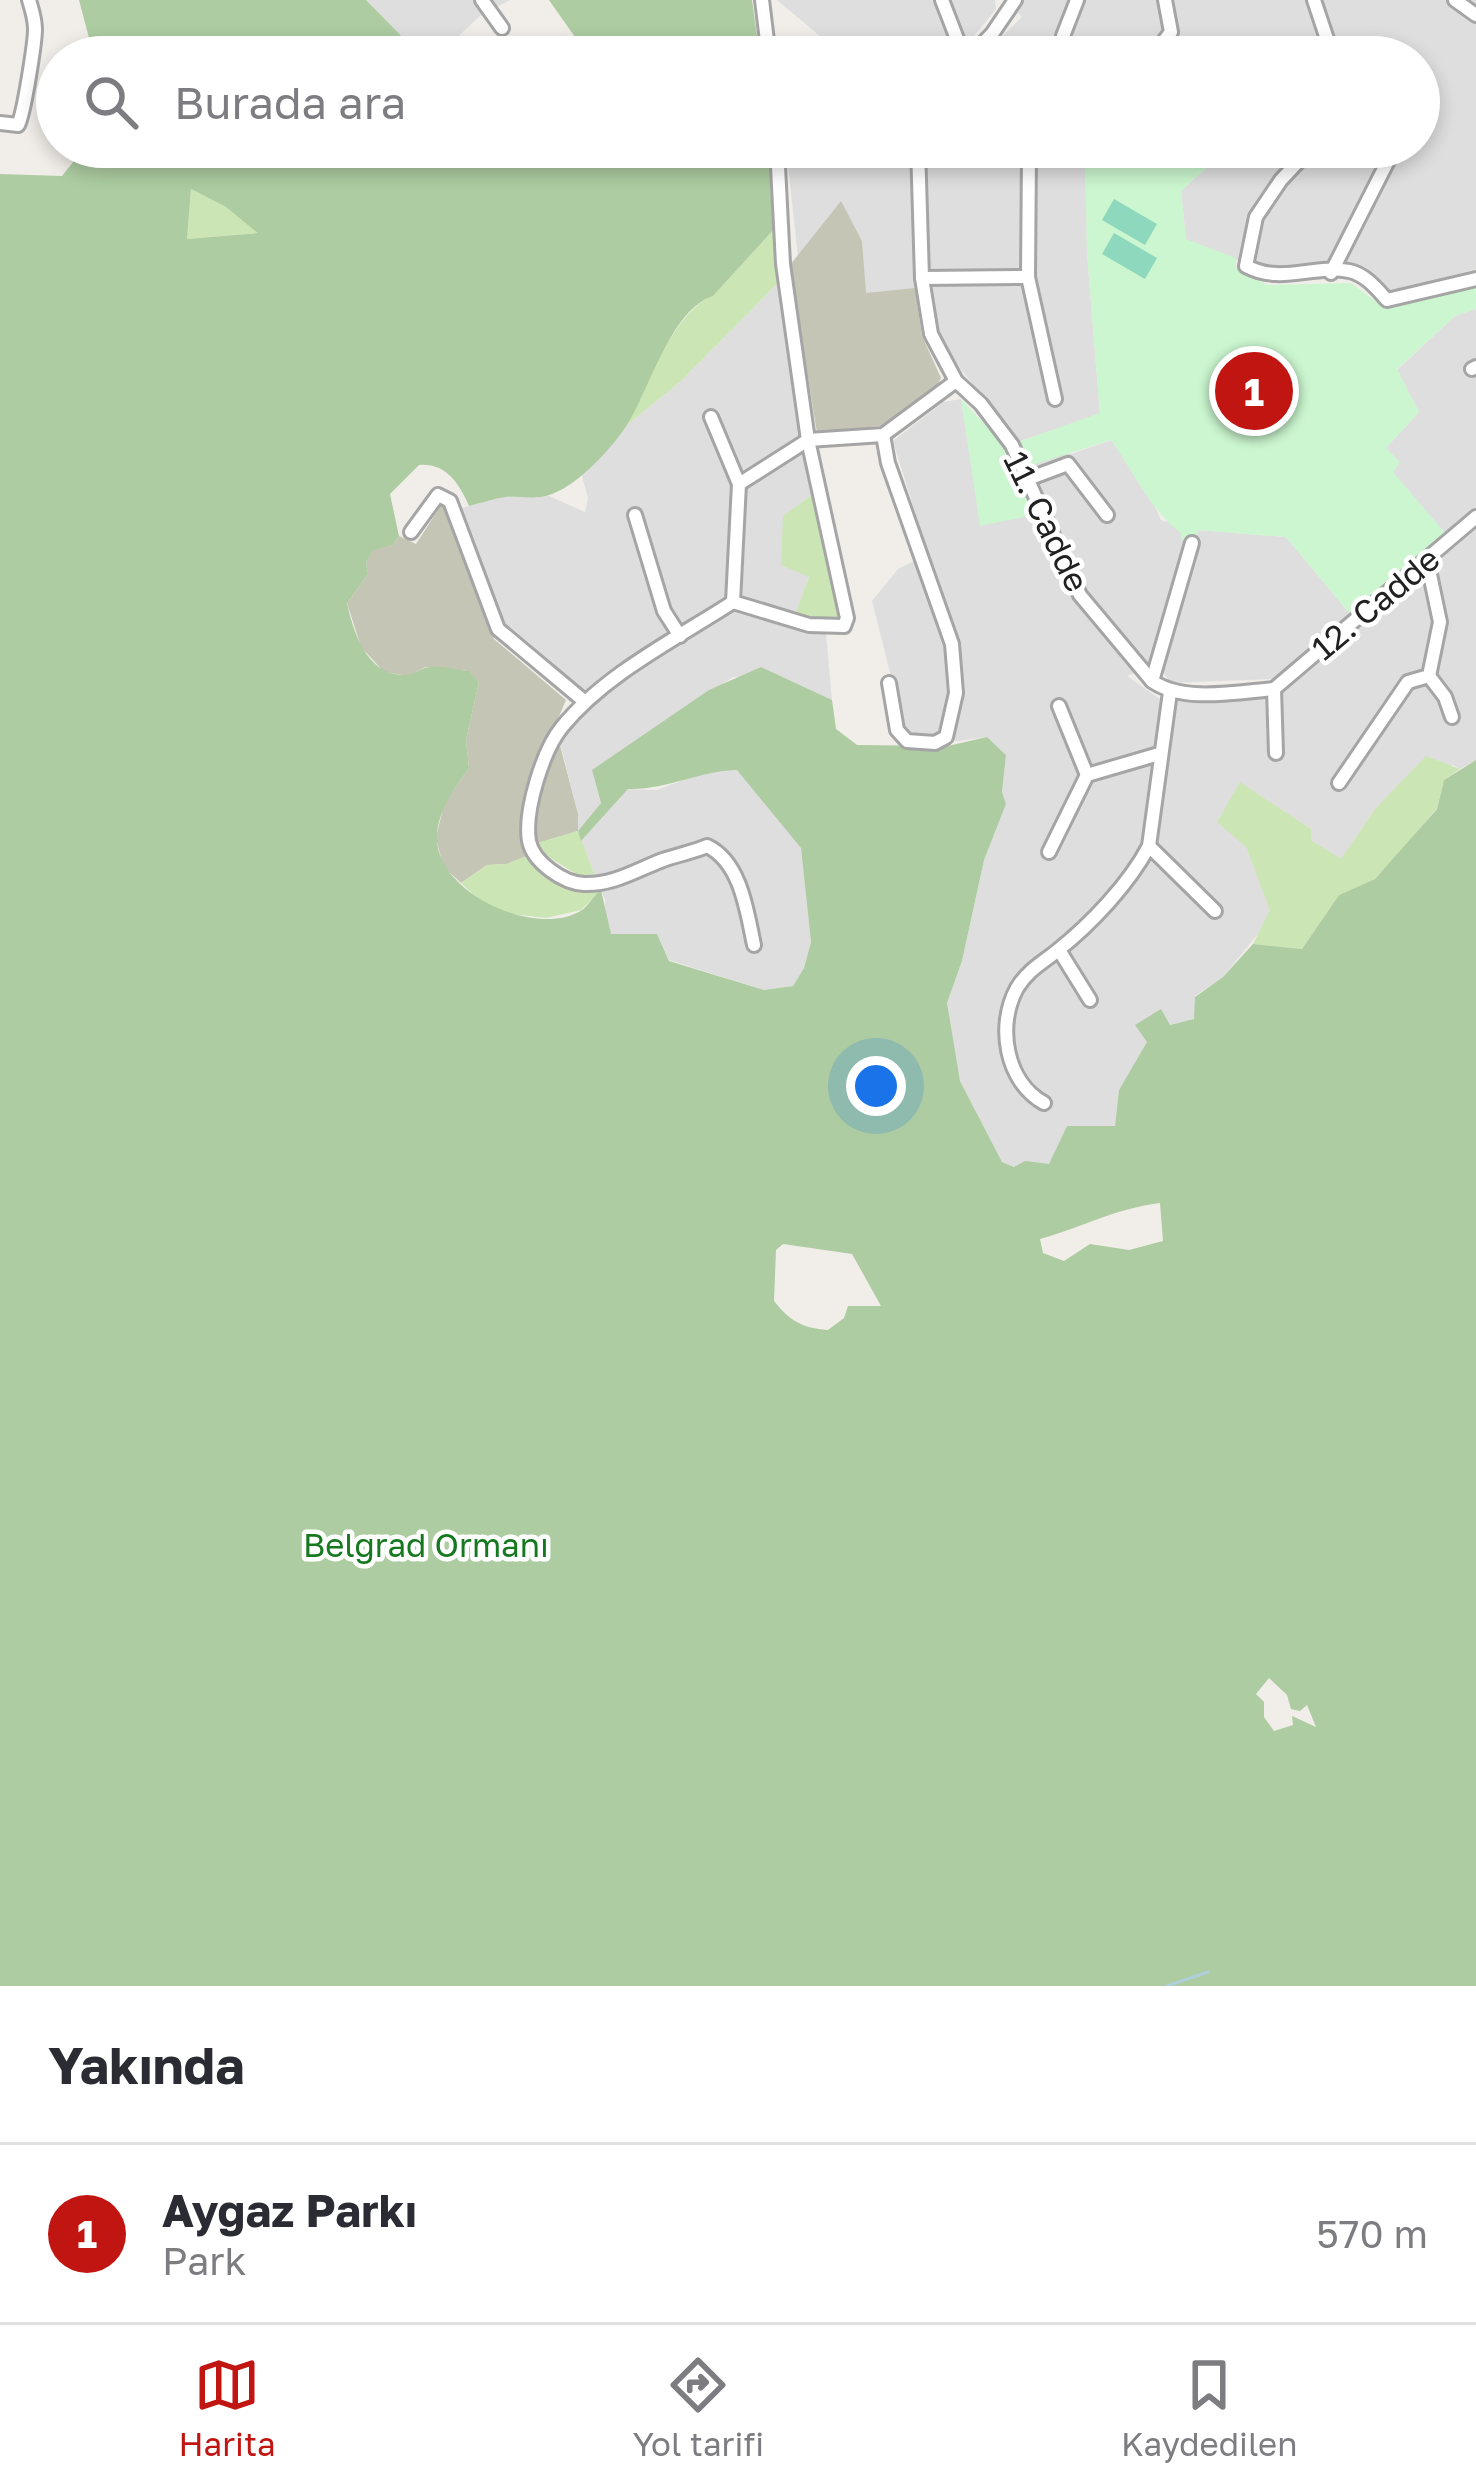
<!DOCTYPE html>
<html lang="tr">
<meta charset="utf-8">
<style>
:root{--surface:#fff;--page:#f2f2f3;--text:#2b2b33;--muted:#7c7c81;--line:#e1e1e2;--accent:#c11512}
body{margin:0;font-family:"Golos Text",sans-serif;background:var(--page);color:var(--text)}
.you{position:absolute;left:876px;top:1086px;width:42px;height:42px;margin:-30px;border:9px solid #fff;border-radius:50%;background:#1a73e8;box-shadow:0 0 0 18px #1a73e833}
.badge{display:grid;place-items:center;width:78px;height:78px;border-radius:50%;background:var(--accent);color:#fff;font-size:39px;font-weight:700}
.pin{position:absolute;translate:-50% -50%;border:6px solid #fff;box-shadow:0 3px 12px #0006}
.list{margin:0;padding:0;list-style:none}
h2{display:flex;justify-content:space-between;align-items:center;height:156px;margin:0;padding:0 48px;font-size:51px}
h2 small{font-size:39px;font-weight:400;color:var(--muted)}
.list li{display:grid;grid-template-columns:78px 1fr auto;gap:36px;align-items:center;box-sizing:border-box;height:180px;padding:0 48px;border-top:3px solid var(--line)}
.list b{display:block;font-size:45px;white-space:nowrap}
.list p{margin:0;font-size:39px;white-space:nowrap;color:var(--muted)}
.list em{font-size:39px;font-style:normal;color:var(--muted)}
.icon{flex:none;width:66px;height:66px;fill:none;stroke:currentColor;stroke-width:2;stroke-linecap:round;stroke-linejoin:round}
.map{position:relative;flex:none;width:1476px;height:1986px;overflow:hidden}
.search{position:absolute;background:var(--surface);box-shadow:0 6px 18px #0003;left:36px;right:36px;top:36px;height:132px;display:flex;align-items:center;gap:30px;box-sizing:border-box;padding:0 42px;border-radius:66px;color:var(--muted);font-size:45px}
.sheet{height:336px;background:var(--surface)}
nav{display:flex;justify-content:space-around;align-items:center;box-sizing:border-box;height:168px;border-top:3px solid var(--line);background:var(--surface);font-size:33px;color:var(--muted)}
nav a{display:grid;justify-items:center;gap:6px}
nav .on{color:var(--accent)}
.map>svg:first-child{display:block}
.residential{fill:#dfdede}
.construction{fill:#c5c5b5}
.grass{fill:#cbe6b4}
.forest{fill:#adcca1;fill-rule:evenodd}
.park{fill:#cbf6cf}
.pitch{fill:#8ed8bd}
.lines{fill:none;stroke-linecap:round;stroke-linejoin:round}
.stream{stroke:#aecfda;stroke-width:3}
.minor-casing{stroke:#a5a5a5;stroke-width:18}
.minor{stroke:#fff;stroke-width:12}
.labels{text-anchor:middle;dominant-baseline:central;stroke-width:9;stroke-linejoin:round;paint-order:stroke}
.street-label{font-size:33px;fill:#212121;stroke:#fff}
.park-label{font-size:33px;fill:#167920;stroke:#fff}
</style>
<div class="map">
<svg width="1476" height="1986" viewBox="0 0 1476 1986">
<rect width="100%" height="100%" fill="#f1eee9"/>
<!-- residential -->
<g class="residential">
<path d="M366,0H510L480,16L436,57H422Z"/>
<path d="M777,0H995L996,9L957,57H845Z"/>
<path d="M1022,0H1476V269L1385,293L1358,270L1267,272L1186,240L1181,191L1229,147H1419V57H1263L1264,42L1238,37L1234,57H980L1022,17L1015,10Z"/>
<path d="M786,147H1085L1087,253L1100,414L1021,441L1071,454L1111,440L1151,497L1161,520L1198,530L1286,537L1350,614L1274,679L1170,683L1164,673L1148,668L1127,676L1160,699L1262,696L1289,687L1476,526V760L1460,769L1453,765L1401,784L1375,809L1341,860L1310,839L1311,829L1241,783L1246,847L1271,910L1266,924L1223,977L1195,996V1019L1169,1025L1136,1024L1148,1042L1119,1090L1115,1127L1050,1165L1014,1167L1002,1162L960,1081L949,1031L947,1003L962,961L984,860L1006,804L1002,792L1006,755L987,737L958,741L906,736L872,601L898,569L928,554L893,441L943,402L961,399L981,526L1014,434L947,353L937,334L931,288L865,294L862,241L841,202L798,257Z"/>
<path d="M781,280L813,494L783,516L809,576L792,627L826,633L832,700L780,676L733,677L592,770L601,803L578,831V814L559,738L588,707L578,687L514,637L502,617L462,508L502,497L549,496L585,512L588,498L581,472L628,424L680,382Z"/>
<path d="M1476,309V507L1445,533L1392,472L1386,448L1419,412L1397,370L1455,316Z"/>
<path d="M737,769L801,847L811,942L804,968L793,986L764,990L669,960L657,934H611L606,924L605,900L581,841L628,789L657,790L707,771Z"/>
</g>
<!-- construction -->
<g class="construction">
<path d="M841,201L862,241L866,293L915,288L922,336L941,378L935,390L887,425L817,433L790,265Z"/>
<path d="M442,504L451,517L494,639L566,700L555,726L578,814V831L538,843L527,856L507,864L487,865L461,883L443,866L436,838L444,804L469,768L466,740L479,682L468,671L426,667L408,676L384,672L361,647L347,603L368,574L366,563L373,549L393,545L399,536L416,544Z"/>
</g>
<!-- grass -->
<g class="grass">
<path d="M191,189L226,207L260,233L187,239Z"/>
<path d="M776,227L781,280L680,382L628,424C642,390 678,307 713,296Z"/>
<path d="M813,494L840,615L837,620L795,615L809,577L781,565L783,516Z"/>
<path d="M1426,756L1460,769L1444,780L1437,808L1405,846L1375,879L1339,895L1302,949L1253,944L1270,910L1246,847L1217,822L1240,782L1311,829V840L1341,859L1375,809Z"/>
<path d="M578,831L595,876L584,879L536,849L537,843Z"/>
<path d="M527,856L568,888L601,890L581,910L546,918L511,914L484,904L461,883L487,865L507,864Z"/>
</g>
<!-- forest -->
<g class="forest">
<path d="M79,0H366L422,57H94Z"/>
<path d="M549,0H752L760,57H561L575,37Z"/>
<path d="M85,147H769L776,227L713,296C671,309 649,391 627,425C611,449 579,484 552,494C538,500 520,496 505,497C493,499 481,503 469,506C459,483 446,463 419,465L390,494L399,536L393,545L373,550L366,563L368,574L347,603C353,632 367,674 402,675C413,676 420,668 430,667C442,666 456,670 469,671L479,682L466,740L469,768C454,790 439,808 437,835C433,891 536,940 582,910C589,905 594,895 601,890L611,934H657L669,961L764,990L793,986L804,968L811,942L801,848L737,770C698,771 667,790 628,789L581,841L578,831L601,803L592,770L709,690L761,667L832,700L836,729L857,745L948,746L987,737L1006,755L1002,792L1006,804L984,860L962,961L947,1003L960,1081L1002,1162L1014,1167L1025,1161L1049,1164L1067,1126H1115L1119,1090L1147,1042L1135,1025L1161,1009L1170,1025L1194,1019L1195,997L1223,977L1253,944L1302,949L1339,895L1375,879L1437,809L1444,780L1476,760V1986H0V174L62,176ZM191,189L226,207L258,233L187,239ZM1160,1203L1163,1241L1129,1250L1090,1244L1064,1261L1043,1253L1040,1239C1083,1227 1114,1209 1160,1203ZM783,1244L852,1254L881,1306H848L844,1318L828,1330C802,1328 790,1321 774,1301L776,1250ZM1269,1678L1287,1695L1291,1709L1300,1711L1307,1705L1316,1727L1292,1716L1293,1725L1274,1731L1264,1717V1702L1256,1694Z"/>
</g>
<!-- park -->
<g class="park">
<path d="M1085,147H1229L1181,191L1186,239L1236,258V268L1267,285L1351,283L1382,306L1476,284V309L1455,316L1397,369L1419,412L1386,448L1400,462L1393,472L1445,533L1350,614L1286,537L1198,530L1196,543L1181,539V533C1153,514 1132,469 1111,440L1029,466L1021,441L1100,413L1087,253Z"/>
<path d="M961,399L1008,449L1032,515L980,526Z"/>
</g>
<!-- pitch -->
<g class="pitch">
<path d="M1114,199L1157,224L1145,245L1102,220Z"/>
<path d="M1114,233L1157,258L1145,279L1102,254Z"/>
</g>
<g class="lines">
<!-- stream -->
<path class="stream" d="M1167,1986L1208,1972"/>
<!-- minor casing -->
<g class="minor-casing">
<g id="minor">
<path d="M482,0L502,28"/>
<path d="M762,0L769,57"/>
<path d="M942,0L964,57"/>
<path d="M1314,0L1333,57"/>
<path d="M1455,0L1476,15"/>
<path d="M970,57L992,34L1015,0"/>
<path d="M1070,57L1063,36L1077,0"/>
<path d="M1152,57L1171,32L1165,0"/>
<path d="M0,123L18,125C24,114 35,42 35,29C35,19 32,10 29,0"/>
<path d="M918,147L922,278L931,334L956,381L981,404L1012,445L1080,595L1152,681C1183,703 1237,692 1274,689"/>
<path d="M1024,147L1029,154L1028,277L1055,399"/>
<path d="M1312,147L1281,180L1256,217L1246,266C1281,285 1313,264 1349,271C1365,274 1377,289 1387,300L1476,279"/>
<path d="M1331,273L1395,147"/>
<path d="M922,278L1028,277"/>
<path d="M1472,369L1476,367"/>
<path d="M711,417L739,484L733,602"/>
<path d="M883,435L888,463L952,644L956,693L946,737L935,743L907,741L897,730L889,683"/>
<path d="M1028,479L1068,464L1107,515"/>
<path d="M739,484L808,440L883,435L956,381"/>
<path d="M635,515L664,611L680,636"/>
<path d="M411,532L438,495L450,501L498,629L584,701"/>
<path d="M733,602C676,639 605,674 562,727C543,750 524,811 529,841C533,862 563,883 584,884C614,885 636,870 663,860C677,855 693,852 707,846C741,862 747,912 754,945"/>
<path d="M733,602L809,625L844,626L847,618L808,440L783,264L777,147"/>
<path d="M1429,676L1445,697L1452,717"/>
<path d="M1152,681L1192,543"/>
<path d="M1274,689L1476,517"/>
<path d="M1274,689L1276,753"/>
<path d="M1059,706L1087,775L1159,754"/>
<path d="M1339,783L1408,682L1429,676L1440,622L1427,560"/>
<path d="M1149,846L1215,911"/>
<path d="M1049,852L1087,775"/>
<path d="M1059,950L1090,1000"/>
<path d="M1044,1103C1006,1082 996,1026 1017,988C1027,971 1042,963 1057,951C1091,924 1129,884 1149,846L1170,692"/>
</g>
</g>
<!-- minor -->
<use href="#minor" class="minor"/>
</g>
<g class="labels">
<!-- street labels -->
<g class="street-label">
<text transform="translate(1047 521) rotate(64)">11. Cadde</text>
<text transform="translate(1375 603) rotate(-40)">12. Cadde</text>
</g>
<!-- park labels -->
<g class="park-label">
<text x="426" y="1544">Belgrad Ormanı</text>
</g>
</g>
</svg>
<div class="you"></div>
<div class="pin badge" style="left:1254px;top:391px">1</div>
<div class="search"><svg class="icon" aria-label="search" viewBox="0 0 24 24"><circle cx="10" cy="10" r="6"/><path d="M15 15l6 6"/></svg>Burada ara</div>
</div>
<section class="sheet">
<h2>Yakında<small></small></h2>
<ul class="list">
<li><span class="badge">1</span><div><b>Aygaz Parkı</b><p>Park</p></div><em>570 m</em></li>
</ul>
</section>
<nav>
<a class="on"><svg class="icon" aria-label="map" viewBox="0 0 24 24"><path d="M3 6l6-2 6 2 6-2v14l-6 2-6-2-6 2zM9 4v14M15 6v14"/></svg>Harita</a>
<a><svg class="icon" aria-label="directions" viewBox="0 0 24 24"><path d="M12 3l9 9-9 9-9-9zM9 14v-3h6M13 9l2 2-2 2"/></svg>Yol tarifi</a>
<a><svg class="icon" aria-label="saved" viewBox="0 0 24 24"><path d="M7 4h10v16l-5-4-5 4z"/></svg>Kaydedilen</a>
</nav>
